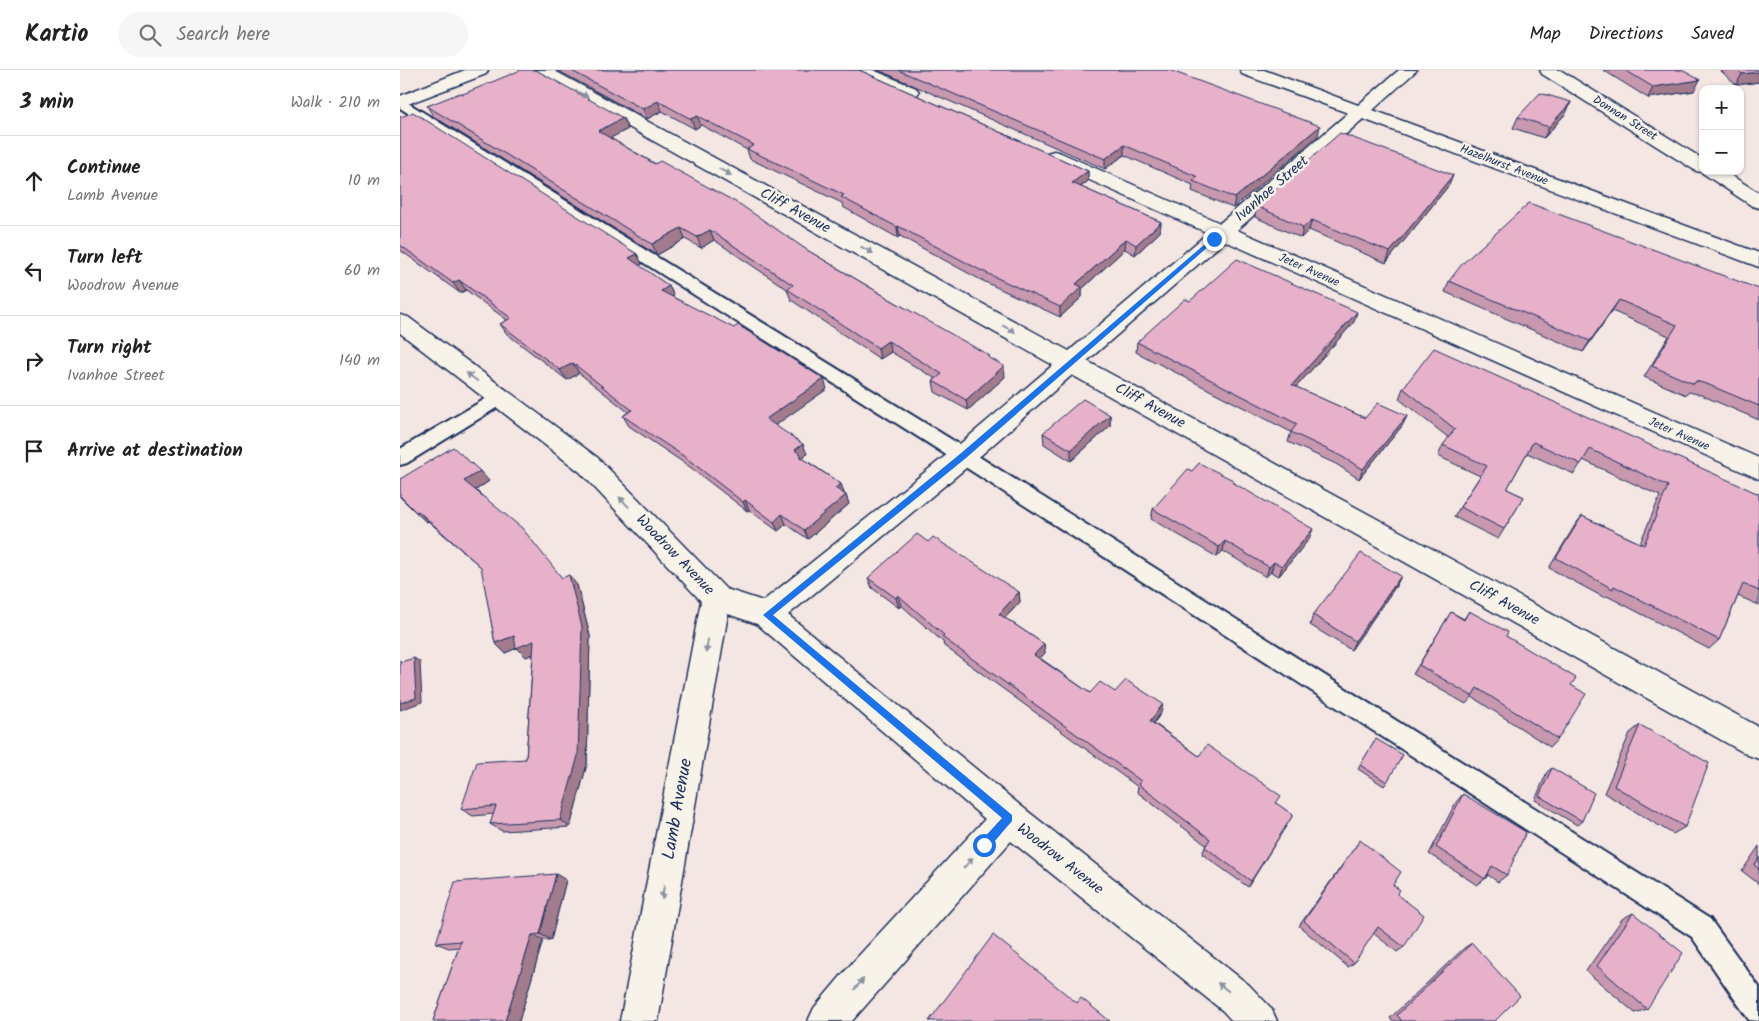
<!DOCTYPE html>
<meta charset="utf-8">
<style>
:root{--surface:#fff;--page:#f6f6f6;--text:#222;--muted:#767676;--line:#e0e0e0}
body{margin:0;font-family:Kalam,sans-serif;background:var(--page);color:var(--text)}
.controls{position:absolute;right:15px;top:15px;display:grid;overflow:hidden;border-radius:10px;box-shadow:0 1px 4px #0004}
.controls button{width:45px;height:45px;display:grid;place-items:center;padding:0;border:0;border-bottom:1px solid var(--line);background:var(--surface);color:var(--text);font:25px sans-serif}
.stop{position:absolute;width:15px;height:15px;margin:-11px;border:4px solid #1a73e8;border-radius:50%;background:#fff}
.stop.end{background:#1a73e8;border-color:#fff;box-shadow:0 1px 5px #0008}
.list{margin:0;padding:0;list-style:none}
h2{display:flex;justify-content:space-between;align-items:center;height:65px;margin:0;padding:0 20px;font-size:21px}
h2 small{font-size:16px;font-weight:400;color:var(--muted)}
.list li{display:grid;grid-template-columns:32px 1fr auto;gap:15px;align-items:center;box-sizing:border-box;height:90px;padding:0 20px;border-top:1px solid var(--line)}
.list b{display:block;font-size:19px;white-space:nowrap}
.list p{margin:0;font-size:16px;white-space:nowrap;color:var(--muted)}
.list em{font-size:16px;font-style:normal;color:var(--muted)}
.icon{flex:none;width:28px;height:28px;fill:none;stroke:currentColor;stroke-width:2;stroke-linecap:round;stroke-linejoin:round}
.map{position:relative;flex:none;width:1359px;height:951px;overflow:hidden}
header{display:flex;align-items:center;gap:30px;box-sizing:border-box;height:70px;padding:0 25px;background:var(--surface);border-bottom:1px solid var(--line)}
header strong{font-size:24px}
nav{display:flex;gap:28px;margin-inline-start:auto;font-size:18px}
.search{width:350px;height:45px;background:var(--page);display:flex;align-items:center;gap:12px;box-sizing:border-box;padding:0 18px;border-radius:28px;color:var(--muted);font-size:19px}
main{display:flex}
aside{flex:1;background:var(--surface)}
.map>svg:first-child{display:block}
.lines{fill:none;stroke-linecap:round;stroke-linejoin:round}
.service-casing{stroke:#1b2f5e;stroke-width:4}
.minor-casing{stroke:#1b2f5e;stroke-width:3}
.tertiary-casing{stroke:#1b2f5e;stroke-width:3}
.service{fill:#f7f3e8;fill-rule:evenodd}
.minor{fill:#f7f3e8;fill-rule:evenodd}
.tertiary{fill:#f7f3e8;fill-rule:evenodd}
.wall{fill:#c798ae;stroke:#1b2f5e}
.shaded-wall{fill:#a27c8d;stroke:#1b2f5e}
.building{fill:#e7b1ca;stroke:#1b2f5e}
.oneway{fill:#8991a3}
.route{fill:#1a73e8}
.labels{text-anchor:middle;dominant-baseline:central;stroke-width:5;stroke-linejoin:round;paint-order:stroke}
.far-street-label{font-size:12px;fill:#1b2f5e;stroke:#f7f3e8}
.street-label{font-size:15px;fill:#1b2f5e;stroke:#f7f3e8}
.near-street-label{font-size:18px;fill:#1b2f5e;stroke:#f7f3e8}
</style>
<header>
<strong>Kartio</strong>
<div class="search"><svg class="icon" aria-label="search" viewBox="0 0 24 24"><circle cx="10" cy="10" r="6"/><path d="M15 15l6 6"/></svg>Search here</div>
<nav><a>Map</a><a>Directions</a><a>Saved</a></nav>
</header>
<main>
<aside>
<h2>3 min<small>Walk · 210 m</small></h2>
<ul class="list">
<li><svg class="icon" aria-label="ahead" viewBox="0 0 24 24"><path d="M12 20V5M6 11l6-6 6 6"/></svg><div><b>Continue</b><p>Lamb Avenue</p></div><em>10 m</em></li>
<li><svg class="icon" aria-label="left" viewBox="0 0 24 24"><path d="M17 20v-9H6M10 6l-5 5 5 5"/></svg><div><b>Turn left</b><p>Woodrow Avenue</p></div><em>60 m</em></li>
<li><svg class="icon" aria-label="right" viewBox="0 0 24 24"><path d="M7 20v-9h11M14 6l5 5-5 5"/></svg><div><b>Turn right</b><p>Ivanhoe Street</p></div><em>140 m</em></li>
<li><svg class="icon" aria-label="arrive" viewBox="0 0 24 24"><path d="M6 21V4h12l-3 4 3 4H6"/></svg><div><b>Arrive at destination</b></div></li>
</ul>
</aside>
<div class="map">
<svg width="1359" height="951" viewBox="0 0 1359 951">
<rect width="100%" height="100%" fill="#f4e6e2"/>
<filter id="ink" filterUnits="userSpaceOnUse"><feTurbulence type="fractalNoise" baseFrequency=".02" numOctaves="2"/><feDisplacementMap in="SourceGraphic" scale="10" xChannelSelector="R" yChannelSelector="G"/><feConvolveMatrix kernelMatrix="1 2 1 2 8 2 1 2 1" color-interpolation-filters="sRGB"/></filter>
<g filter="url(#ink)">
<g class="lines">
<!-- service casing -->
<g class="service-casing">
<g id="service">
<path d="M0,28L570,381L1310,849L1359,917V951L1349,950L1292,867L556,391L0,38Z"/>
<path d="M100,322L106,324L109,328L106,332L7,393L0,395V379L94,324Z"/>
</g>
</g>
<!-- minor casing -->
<g class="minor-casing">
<g id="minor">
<path d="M132,0H153L669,281L808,163L647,91L645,87L647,83L654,81L661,83L820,153L948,43L842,4L840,0H864L958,35L999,0H1017L973,40L1359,183V197L963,49L837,160L1359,388V409L825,171L687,291L1359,657V689L1348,685L672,305L572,393L388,545L621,736L849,915L871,938L877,951H832L823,941L611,771L452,951H408L414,938L452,893L585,749L357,554L328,544L258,951H220L301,531L180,402L0,263V245L8,247L198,388L326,519L363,531L554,379L653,295L134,4Z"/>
<path d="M451,0H473L516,18L519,22L516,26L510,27L504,26L453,4Z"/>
<path d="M1140,0H1160L1303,89V101H1324L1359,123V138L1352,136L1301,102L1296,101L1142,4Z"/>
</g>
</g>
<!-- tertiary casing -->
<g class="tertiary-casing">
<path id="tertiary" d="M65,0H88L86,4L0,37V26Z"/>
</g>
<!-- service -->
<use href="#service" class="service"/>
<!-- minor -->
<use href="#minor" class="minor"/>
<!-- tertiary -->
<use href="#tertiary" class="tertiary"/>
</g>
<!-- wall -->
<g class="wall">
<path d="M157,0H459L688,101V111L681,117L761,152L760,162L735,185L725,179L682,219V227L660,247L581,210L500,166L498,168L443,137L442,133L350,89L347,80L301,55L295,59L262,41L247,49Z"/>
<path d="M478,0H769L918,66L833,138L792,121L793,115L724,85L705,99Z"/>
<path d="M1203,0H1282L1294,21L1248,28Z"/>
<path d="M1320,0H1359V12L1336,15Z"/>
<path d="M63,24L223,48L228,59L210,68L407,180L591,289L605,307L568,340L535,322L533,311L536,309L491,282L480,289L391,230L387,219L314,170L301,178L285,169L257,185L33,46L27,36Z"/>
<path d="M1171,32L1166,43L1144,68L1113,58L1118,47Z"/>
<path d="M0,46L237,184L242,194L239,196L269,216L274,226L273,227L427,319L375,355L407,384L403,387L404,389L441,414L444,423L446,425L449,434L408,469L386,454L378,461L349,440L347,441L290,397L229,356L223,346L228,342L179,303L167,310L107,264L100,254L107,250L66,220L60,223L0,180Z"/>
<path d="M1053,105L1049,115L986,193L909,160L901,168L855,147L856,136Z"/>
<path d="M1049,211L1359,219V350L1301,325L1289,322L1286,325L1244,307L1269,266L1212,241L1183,282L1045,222Z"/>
<path d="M790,231L954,252L896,317L965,348L1007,346L1002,356L959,409L936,394L888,372L891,362L736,282L737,272Z"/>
<path d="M1003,318L1359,424V535L1338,526L1319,570L1309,579L1207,526L1205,528L1149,498L1175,455L1182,446L1240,473L1260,426L1183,390L1174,404L1127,383L1107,419L1124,427L1098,469L1054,447L1060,437L1080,406L1038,386L1043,375L1049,368L999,329Z"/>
<path d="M710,345V356L671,391L644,374L643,363Z"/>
<path d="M792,401L833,412L909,469L879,506L871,502L866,507L823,481L817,487L751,449L753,439Z"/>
<path d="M0,409L89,411L76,420L162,508L177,515L190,566L187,694L170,757L102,761L90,754L94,744L73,746L61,739L126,689L133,584L126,587L117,578L105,583L95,573L82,498L28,451L26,452L0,427Z"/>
<path d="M528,472L619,522L620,532L605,548L644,574L645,583L640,588L690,623L715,622L761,643L754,653L799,686L877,734L893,745L848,817L802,784L806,775L737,722L738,717L544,576L543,572L501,535L499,538L472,518L468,508Z"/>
<path d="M1001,506L996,516L951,580L910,555L913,545Z"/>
<path d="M1069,541L1106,566L1171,615L1158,669L1150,677L1072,627L1066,634L1013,604L1051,542L1064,549Z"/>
<path d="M1240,655L1285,757L1273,764L1204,723L1230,663Z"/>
<path d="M976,669L987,712L984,716L958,699Z"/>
<path d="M1152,698L1182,751L1177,755L1135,730L1147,702Z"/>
<path d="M1063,724L1107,805L1098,812L1088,805L1085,809L1077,815L1029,784L1056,732Z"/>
<path d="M960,770L997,824L1004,877L997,882L973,863L954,893L948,897L899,856Z"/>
<path d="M1359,776V814L1342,801Z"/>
<path d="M166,810L151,870H143L119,951H33L59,877L49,878L36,873Z"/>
<path d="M1233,843L1247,939L1235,943L1186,901L1222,849Z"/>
<path d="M1072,873L1095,951H992L990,948L1064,878Z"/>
</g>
<!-- shaded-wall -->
<g class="shaded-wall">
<path d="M1359,2V12L1336,15L1342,4Z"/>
<path d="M1300,10L1294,21L1248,28L1253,17Z"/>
<path d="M258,31L262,41L247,49L243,39Z"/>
<path d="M1171,32L1166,43L1144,68L1149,57Z"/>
<path d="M297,46L301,55L295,59L291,49Z"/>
<path d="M223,48L228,59L203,72L198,61Z"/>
<path d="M920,56L918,66L833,138L835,128Z"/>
<path d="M724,75V85L705,99V89Z"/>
<path d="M688,101V111L672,123V113Z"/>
<path d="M1053,105L1049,115L986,193L990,182Z"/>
<path d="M912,150L909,160L901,168L903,157Z"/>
<path d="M761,152L760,162L735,185L736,175Z"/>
<path d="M498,156L500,166L498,168L497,157Z"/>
<path d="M281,158L285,169L257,185L252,174Z"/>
<path d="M310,160L314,170L301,178L297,167Z"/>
<path d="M726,169L725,179L682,219V227L660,247V237L676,214Z"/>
<path d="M237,184L242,194L234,199L229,188Z"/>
<path d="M59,210L66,220L60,223L53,213Z"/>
<path d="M269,216L274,226L266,231L261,221Z"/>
<path d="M1219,230L1212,241L1183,282L1190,271Z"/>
<path d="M957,242L954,252L889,325L892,315Z"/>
<path d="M488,271L491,282L480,289L478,278Z"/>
<path d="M173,293L179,303L167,310L160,300Z"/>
<path d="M604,296L605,307L568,340L566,330Z"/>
<path d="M424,309L427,319L370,359L366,349Z"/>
<path d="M710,345V356L671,391V380Z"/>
<path d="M1007,346L1002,356L959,409L963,399Z"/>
<path d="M403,374L407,384L403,387L406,395L395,380Z"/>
<path d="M80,401L89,411L74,421L64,411Z"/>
<path d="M441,414L444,423L439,427L435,418Z"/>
<path d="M446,425L449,434L408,469L404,460Z"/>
<path d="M345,430L349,440L347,441L343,432Z"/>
<path d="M18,441L28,451L26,452L16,442Z"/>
<path d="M382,444L386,454L378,461L374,452Z"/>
<path d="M913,459L909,469L879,506L882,496Z"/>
<path d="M825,471L823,481L817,487L819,477Z"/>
<path d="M874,492L871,502L866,507L869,497Z"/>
<path d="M169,505L177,515L190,566L187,694L170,757L160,750Z"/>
<path d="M1001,506L996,516L951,580L955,571Z"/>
<path d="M619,522L620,532L600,553L599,544Z"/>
<path d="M498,525L501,535L499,538L496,528Z"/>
<path d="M114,566L134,571L143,580L126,587L117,578L105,583L95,573Z"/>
<path d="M644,574L645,583L635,594L634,585Z"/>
<path d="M14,588L20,592L22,632L0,640V633Z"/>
<path d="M763,634L761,643L749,659L750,651Z"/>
<path d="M156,804L166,810L151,870L140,864Z"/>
<path d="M132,865L143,870L119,951H105Z"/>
</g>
<!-- building -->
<g class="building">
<path d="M121,0H136L223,48L198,61L255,94L260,91L341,135L407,180L493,231L590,286L588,287L604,296L566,330L533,311L542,304L488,271L478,278L387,219L393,215L310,160L297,167L281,158L252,174L27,36L60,23L63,24Z"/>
<path d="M170,0H459L688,101L672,113L761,152L736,175L726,169L676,214L682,217L660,237L580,200L498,156L497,157L441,127L444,125L347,79L354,75L297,46L291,49L258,31L243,39Z"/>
<path d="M498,0H769L920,56L835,128L793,111L798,107L724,75L705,89Z"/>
<path d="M1225,0H1282L1300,10L1253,17Z"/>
<path d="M1338,0H1359V2L1342,4Z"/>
<path d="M1140,23L1171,32L1149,57L1118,47Z"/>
<path d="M13,42L237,184L229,188L269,216L261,221L334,258L338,255L424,309L366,349L403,374L395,380L402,386L400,387L441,414L435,418L446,425L404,460L382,444L374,452L345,430L343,432L285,387L223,346L232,340L173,293L160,300L100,254L111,248L59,210L53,213L0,175V46L1,47Z"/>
<path d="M940,63L1053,105L990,182L912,150L903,157L856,136Z"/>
<path d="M1129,133L1359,219V336L1309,315L1296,311L1294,314L1252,296L1277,255L1219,230L1190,271L1049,211L1062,194Z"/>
<path d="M837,189L957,242L892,315L965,348L978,333L1007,346L963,399L939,385L891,362L897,354L737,272L785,229L790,231Z"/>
<path d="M1034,278L1359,424V521L1343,514L1319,570L1214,516L1213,519L1156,488L1182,446L1244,475L1268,416L1190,379L1181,394L1133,372L1107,419L1124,427L1104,459L1060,437L1087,396L1043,375L1055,359L1003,318Z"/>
<path d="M683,329L710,345L671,380L643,363Z"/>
<path d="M53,377L80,401L64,411L122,458L162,508L169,505L182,557L178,686L160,750L90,754L96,736L61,739L77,692L126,689L134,571L116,578L114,566L95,573L81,497L18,441L16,442L0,426V409Z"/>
<path d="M799,393L833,410L832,412L913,459L882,496L874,492L869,497L825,471L819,477L753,439L788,399L792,401Z"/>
<path d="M517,464L528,472L533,467L619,522L599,544L644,574L634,585L690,623L700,612L715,622L726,610L763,634L750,651L799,686L807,675L881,726L876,733L893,745L851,811L805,777L810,769L738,714L741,711L542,567L544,565L498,525L496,528L468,508Z"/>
<path d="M961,483L1001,506L955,571L913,545Z"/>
<path d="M1069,541L1108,562L1106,566L1176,608L1171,615L1186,624L1158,669L1077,618L1072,626L1019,595L1051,542L1064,550Z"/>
<path d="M14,588L16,628L0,633V590L1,592Z"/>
<path d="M1240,655L1309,693L1285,757L1214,716Z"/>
<path d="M976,669L1003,685L987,712L960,695Z"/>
<path d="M1152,698L1194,723L1182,751L1139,726Z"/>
<path d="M1063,724L1126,762L1107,805L1092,796L1085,809L1036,777Z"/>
<path d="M960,770L1001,802L993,815L1000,820L997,824L1024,845L1004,877L978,857L954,893L904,851Z"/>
<path d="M1359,788V799L1354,795Z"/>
<path d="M156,804L140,864L132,865L105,951H33L61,871L36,873L55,812Z"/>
<path d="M1233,843L1283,883L1247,939L1197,896Z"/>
<path d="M593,865L677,933L681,928L710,951H529Z"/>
<path d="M1072,873L1120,926L1095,951H1002L997,945Z"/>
</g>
<!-- one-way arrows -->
<defs><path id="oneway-solid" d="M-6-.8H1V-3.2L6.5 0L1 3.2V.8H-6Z" transform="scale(1.25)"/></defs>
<g class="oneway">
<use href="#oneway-solid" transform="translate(182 24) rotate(29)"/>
<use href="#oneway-solid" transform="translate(325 102) rotate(29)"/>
<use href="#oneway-solid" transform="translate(467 180) rotate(29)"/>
<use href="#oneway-solid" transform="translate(609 259) rotate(29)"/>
<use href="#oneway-solid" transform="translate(72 307) rotate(-143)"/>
<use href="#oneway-solid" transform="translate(224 432) rotate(-134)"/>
<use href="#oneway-solid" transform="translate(307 576) rotate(100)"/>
<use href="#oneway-solid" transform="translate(568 793) rotate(-48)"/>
<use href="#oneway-solid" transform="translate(263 822) rotate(100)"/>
<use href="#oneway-solid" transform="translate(459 914) rotate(-50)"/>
<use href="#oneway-solid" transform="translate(823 917) rotate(-142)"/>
</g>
</g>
<!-- route -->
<path class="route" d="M812,168L817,169L566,388L373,545L612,745V751L588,779L584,780L579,775L581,771L602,748L363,545L560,384Z"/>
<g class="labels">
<!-- far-street labels -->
<g class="far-street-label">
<text transform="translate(1225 48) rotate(32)">Donnan Street</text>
<text transform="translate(1104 95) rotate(21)">Hazelhurst Avenue</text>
<text transform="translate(909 200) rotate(24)">Jeter Avenue</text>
<text transform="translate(1279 364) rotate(24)">Jeter Avenue</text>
</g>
<!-- street labels -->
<g class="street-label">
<text transform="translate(872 119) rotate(-41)">Ivanhoe Street</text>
<text transform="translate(395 141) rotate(29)">Cliff Avenue</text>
<text transform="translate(750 336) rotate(29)">Cliff Avenue</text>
<text transform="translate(275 485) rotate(46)">Woodrow Avenue</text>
<text transform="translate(1104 533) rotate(29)">Cliff Avenue</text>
<text transform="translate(660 789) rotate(38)">Woodrow Avenue</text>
</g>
<!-- near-street labels -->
<g class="near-street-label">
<text transform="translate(278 739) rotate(-80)">Lamb Avenue</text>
</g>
</g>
</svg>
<div class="controls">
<button>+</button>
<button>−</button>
</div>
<div class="stop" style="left:584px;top:775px"></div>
<div class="stop end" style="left:814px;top:169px"></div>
</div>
</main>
